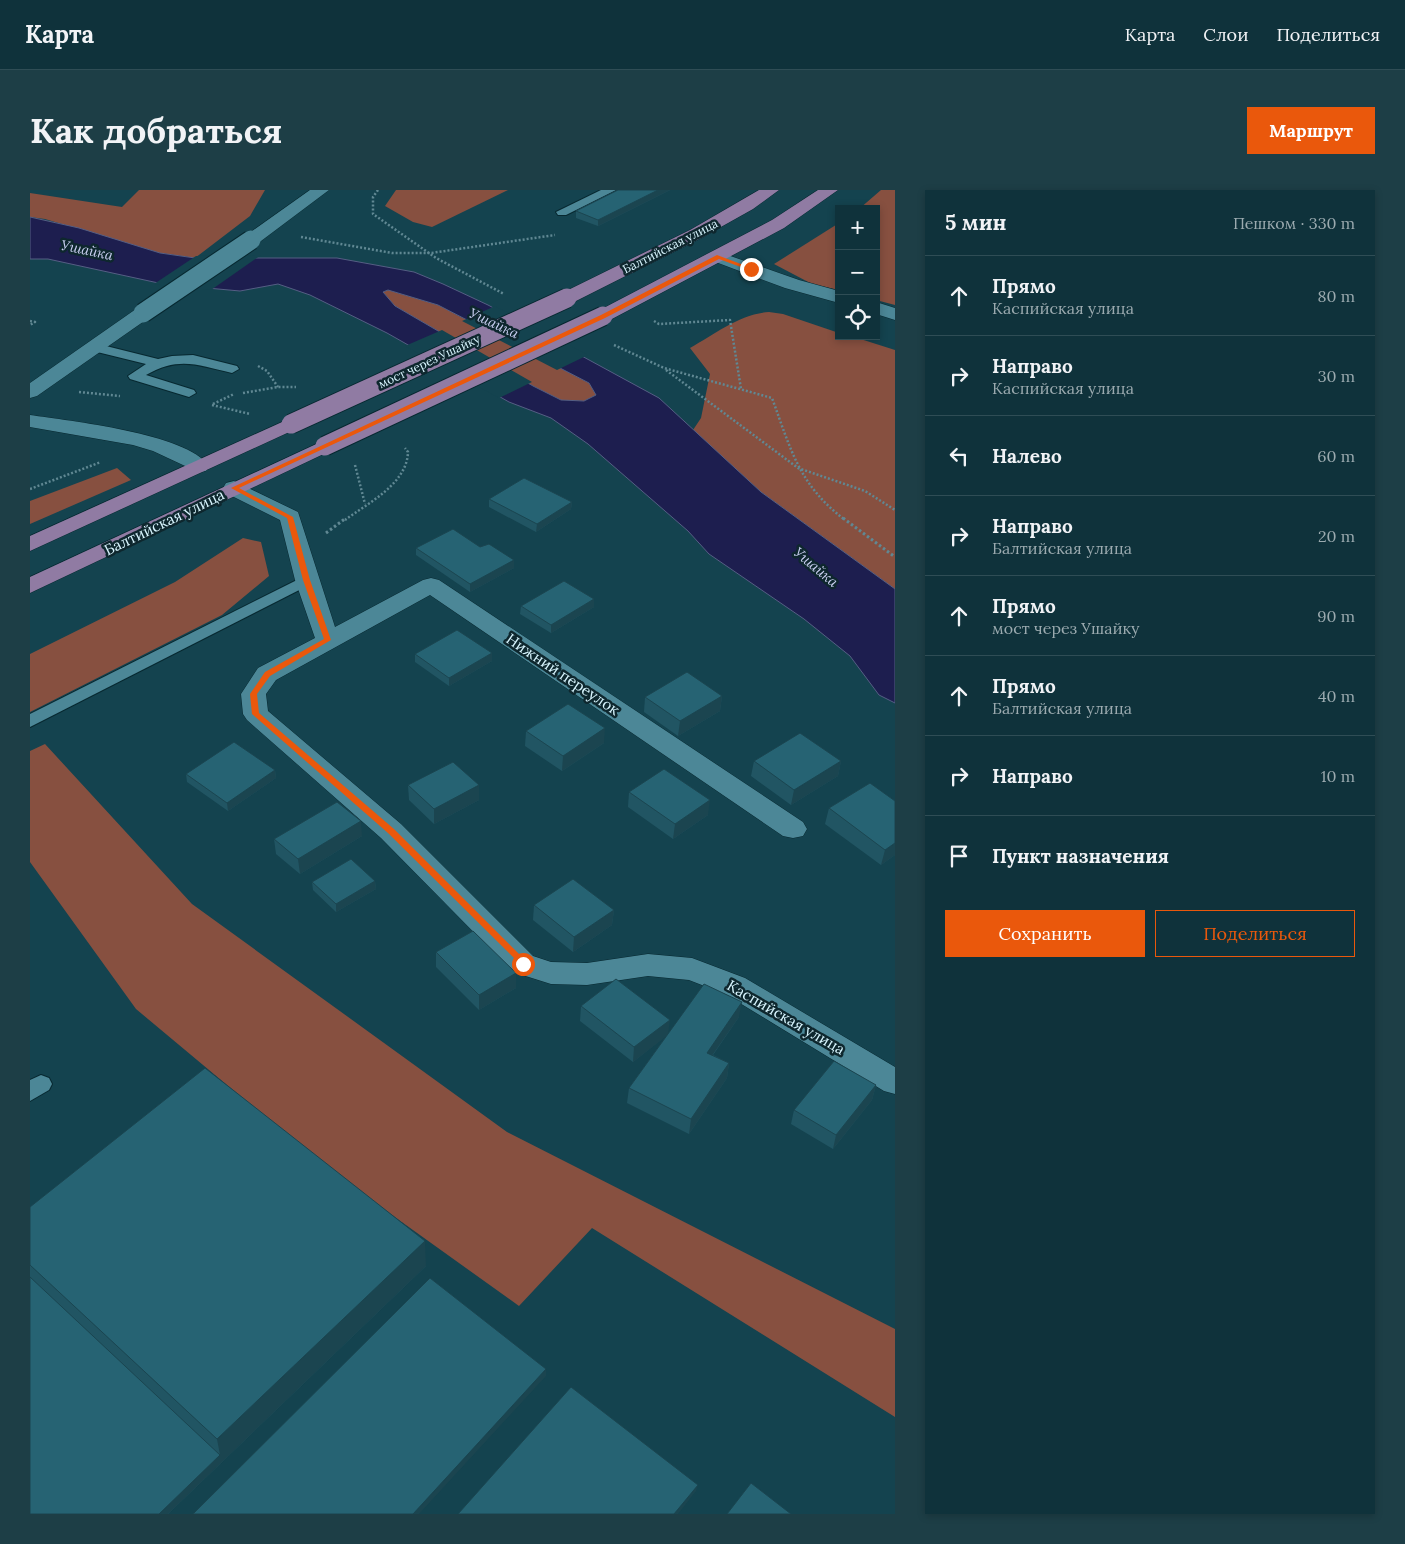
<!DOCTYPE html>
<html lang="ru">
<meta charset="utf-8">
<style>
:root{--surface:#0f323b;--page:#1d3e46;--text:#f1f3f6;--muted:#9baaaf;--line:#2f4d55;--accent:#ea580c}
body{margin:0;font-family:Lora,serif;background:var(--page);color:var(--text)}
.controls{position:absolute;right:15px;top:15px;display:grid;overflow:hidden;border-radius:0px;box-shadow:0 2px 8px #0003}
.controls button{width:45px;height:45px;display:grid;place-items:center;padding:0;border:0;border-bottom:1px solid var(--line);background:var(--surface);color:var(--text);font:25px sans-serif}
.stop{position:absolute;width:15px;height:15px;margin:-11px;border:4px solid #ea580c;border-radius:50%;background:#fff}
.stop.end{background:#ea580c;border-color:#fff;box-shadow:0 1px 5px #0008}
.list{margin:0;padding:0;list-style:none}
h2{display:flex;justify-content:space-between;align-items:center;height:65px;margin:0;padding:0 20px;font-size:21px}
h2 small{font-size:16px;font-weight:400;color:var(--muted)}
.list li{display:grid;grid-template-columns:32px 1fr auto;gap:15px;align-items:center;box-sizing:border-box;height:80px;padding:0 20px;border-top:1px solid var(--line)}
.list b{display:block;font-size:19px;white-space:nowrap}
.list p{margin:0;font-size:16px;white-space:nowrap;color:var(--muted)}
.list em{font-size:16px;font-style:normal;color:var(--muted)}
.actions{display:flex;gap:10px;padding:15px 20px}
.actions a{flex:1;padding:11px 0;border:1px solid var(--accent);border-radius:0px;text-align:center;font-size:18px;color:var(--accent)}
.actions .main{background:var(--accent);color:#fff}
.icon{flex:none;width:28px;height:28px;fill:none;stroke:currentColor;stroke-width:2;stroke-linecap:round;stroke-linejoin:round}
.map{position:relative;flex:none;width:865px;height:1324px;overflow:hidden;border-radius:0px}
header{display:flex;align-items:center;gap:30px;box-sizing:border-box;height:70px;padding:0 25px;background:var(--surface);border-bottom:1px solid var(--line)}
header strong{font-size:24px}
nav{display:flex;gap:28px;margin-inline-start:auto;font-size:18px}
.intro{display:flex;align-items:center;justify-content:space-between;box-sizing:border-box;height:120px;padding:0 30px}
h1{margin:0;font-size:35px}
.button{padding:12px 22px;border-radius:0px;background:var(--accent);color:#fff;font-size:18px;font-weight:700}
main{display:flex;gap:30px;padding:0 30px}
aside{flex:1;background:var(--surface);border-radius:0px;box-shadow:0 2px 8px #0003}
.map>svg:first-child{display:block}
.green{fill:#875040}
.water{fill:#1d1e4f;stroke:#555e84;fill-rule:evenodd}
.pier{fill:#14434f}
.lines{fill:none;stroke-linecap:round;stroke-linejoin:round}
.service-casing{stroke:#072830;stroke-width:2}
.minor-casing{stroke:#072830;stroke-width:1}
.tertiary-casing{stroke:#072830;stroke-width:1}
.primary-casing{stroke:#072830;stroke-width:1}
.path-far1{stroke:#608893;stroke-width:2.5;stroke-dasharray:2 2;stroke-linecap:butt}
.path{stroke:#608893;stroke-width:3;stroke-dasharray:2.5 2.5;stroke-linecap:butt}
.service{fill:#4c8797;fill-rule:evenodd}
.minor{fill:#4c8797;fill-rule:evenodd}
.tertiary{fill:#4c8797;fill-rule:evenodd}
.primary{fill:#907ba3;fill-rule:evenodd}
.tertiary-bridge-casing{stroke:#072830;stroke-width:21;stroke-linecap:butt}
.primary-bridge-casing{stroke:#072830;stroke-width:21;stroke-linecap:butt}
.tertiary-bridge{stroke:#4c8797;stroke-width:19}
.primary-bridge{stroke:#907ba3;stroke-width:19}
.wall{fill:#215563}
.shaded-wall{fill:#1b4550}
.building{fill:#266373;stroke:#1b4550}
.route{fill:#ea580c}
.labels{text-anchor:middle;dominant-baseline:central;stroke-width:5;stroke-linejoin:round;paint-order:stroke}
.far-street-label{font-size:12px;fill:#d8f5fe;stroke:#0e272e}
.far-water-label{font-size:14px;font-style:italic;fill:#cad0f2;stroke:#0e272e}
.street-label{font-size:15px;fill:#d8f5fe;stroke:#0e272e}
</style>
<header>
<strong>Карта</strong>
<nav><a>Карта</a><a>Слои</a><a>Поделиться</a></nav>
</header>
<div class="intro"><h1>Как добраться</h1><a class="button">Маршрут</a></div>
<main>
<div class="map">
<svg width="865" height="1324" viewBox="0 0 865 1324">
<rect width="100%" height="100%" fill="#14434f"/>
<!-- green -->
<g class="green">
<path d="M109,0H235L220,26L165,68L130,63L15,29L0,27V3L92,17Z"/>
<path d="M366,0H478L402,37L383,32L355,16Z"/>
<path d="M851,0H865V115L846,110V19H829Z"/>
<path d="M809,33V100L782,94L744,74Z"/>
<path d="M358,100L408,115L559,193L566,205L554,211L531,210L503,196L365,116L353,102Z"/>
<path d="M739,122L753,124L809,143V146H821L865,160V399L731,302L663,240L671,228L680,184L660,158C685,144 710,124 739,122Z"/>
<path d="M87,278L101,290L0,334V311Z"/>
<path d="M213,348L231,352L239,386L192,425L0,522V464L145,392Z"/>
<path d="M15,554L162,714L477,942L865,1139V1227L562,1038L489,1116L295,977L106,819L0,672V561Z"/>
</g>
<!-- water -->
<path class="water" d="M0,27L49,38L130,63L165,68H307L384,82L413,94L458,115L629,208L731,302L865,399V513L849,505L820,466L774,429L679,364L658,341L558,254L521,228L479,212L357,143L280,105L248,94L210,101L133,94L18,69H0ZM358,100L408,115L559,193L566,205L554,211L531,210L503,196L365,116L353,102Z"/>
<!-- pier -->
<g class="pier">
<path d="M231,65L181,100L124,94L166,66Z"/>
<path d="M465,116L558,165L527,180L432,131Z"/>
<path d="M412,140L502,192L469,208L375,156Z"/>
</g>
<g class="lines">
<!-- service casing -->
<g class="service-casing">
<g id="service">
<path d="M571,0H586L536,25H528L526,22Z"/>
<path d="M64,153L128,169L142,166L163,165L207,176L209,179L202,183C168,175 149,166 116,185L164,200L166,203L159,207L100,189L98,186L116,174L59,160L57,157L59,154Z"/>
<path d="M277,385L285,390L283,393L0,537V524Z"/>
<path d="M11,885L19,888L22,894L19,900L0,911V890Z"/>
</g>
</g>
<!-- minor casing -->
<g class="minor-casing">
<path id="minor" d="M204,291L268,322L305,437L393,390L401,388L409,390L773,632L777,639L773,646L763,648L753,646L400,405L246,490L236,504L238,521L371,634L503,766L521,772L557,773L618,764L662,768L715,788L865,877V904L854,901L695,804L659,790L618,786L557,795L521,794L483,782L351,648L217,530L213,524L211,504L228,478L285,448L265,390L250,330L196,303L193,298L196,293Z"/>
</g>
<!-- tertiary casing -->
<g class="tertiary-casing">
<g id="tertiary">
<path d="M280,0H299L227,54H215L212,50L215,46Z"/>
<path d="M689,62L769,90L809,101V113L755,98L683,71L680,67L683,63Z"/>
<path d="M846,112L865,118V130L846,124Z"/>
<path d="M113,117L120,119L122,123L120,127L7,206L0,208V193L106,119Z"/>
<path d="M0,225C39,231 156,243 179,276L176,281L168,282L123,261L103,255L0,237Z"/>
</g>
</g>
<!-- primary casing -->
<g class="primary-casing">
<g id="primary">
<path d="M729,0H749L723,19L673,47L544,112H530L528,108L530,104L660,40Z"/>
<path d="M788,0H808L754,38L580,130H566L564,126L566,122L742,30Z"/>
<path d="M261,228L268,230L271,234L268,238L0,361V346Z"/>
<path d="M295,250L302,252L306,256L302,260L0,403V387Z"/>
</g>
</g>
<!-- path-far1 -->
<g class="path-far1">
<path d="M348,0L343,7V24L406,68L474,104"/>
<path d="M271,47L362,63H401L525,45"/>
<path d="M0,131L5,132L0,135"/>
<path d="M624,131L629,134L700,130L711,199"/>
<path d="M584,155L634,178L742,208C761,260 769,295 815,330"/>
<path d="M228,176L237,181L248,197"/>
<path d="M636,180L768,278L835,301L865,320"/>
<path d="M49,202L90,206"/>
<path d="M213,203L248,197H266"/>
<path d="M183,214L204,204"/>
<path d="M182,215L220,224"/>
<path d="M325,275L335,314"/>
<path d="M0,299L71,272"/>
<path d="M315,330C338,313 377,294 378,262L375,258"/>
</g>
<!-- path -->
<g class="path">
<path d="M813,328L865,367"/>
<path d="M296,343L316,328"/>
</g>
<!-- service -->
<use href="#service" class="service"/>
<!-- minor -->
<use href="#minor" class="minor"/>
<!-- tertiary -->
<use href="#tertiary" class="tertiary"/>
<!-- primary -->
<use href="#primary" class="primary"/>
<!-- tertiary-bridge casing -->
<g class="tertiary-bridge-casing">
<path id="tertiary-bridge" d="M113,123L221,50"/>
</g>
<!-- primary-bridge casing -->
<g class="primary-bridge-casing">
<g id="primary-bridge">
<path d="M261,234L537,108"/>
<path d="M295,256L573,126"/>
</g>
</g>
<!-- tertiary-bridge -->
<use href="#tertiary-bridge" class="tertiary-bridge"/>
<!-- primary-bridge -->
<use href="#primary-bridge" class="primary-bridge"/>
</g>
<!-- wall -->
<g class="wall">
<path d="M588,0H640L568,36L546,28V21Z"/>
<path d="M459,309L542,312L541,319L506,342L459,317Z"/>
<path d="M386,358L484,378L440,402L386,365Z"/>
<path d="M564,409V417L521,443L490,424L491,416Z"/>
<path d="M462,463V471L419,496L385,472V464Z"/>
<path d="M692,506L690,521L648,546L614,522L615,507Z"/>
<path d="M496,541L574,553L532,581L495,556Z"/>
<path d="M724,571H811L808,586L761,615L721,586Z"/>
<path d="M245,580L246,588L198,621L157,592L156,584Z"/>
<path d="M378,595L449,610L404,634L379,610Z"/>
<path d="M599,602L678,625L643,649L598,617Z"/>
<path d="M799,618L865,665L851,675L795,634Z"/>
<path d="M332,646L270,684L246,664L244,649Z"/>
<path d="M345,691L346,699L306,722L283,700L282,692Z"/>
<path d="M504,715L584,720L582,735L543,762L503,730Z"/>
<path d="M406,762L486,783V798L449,820L406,777Z"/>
<path d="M551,816L638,844L709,827L683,865L699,873L697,888L659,944L597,913L599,898L637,845L603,872L550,831Z"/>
<path d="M846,895L842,910L803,959L761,934L764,920Z"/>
<path d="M0,1017L396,1076L138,1324H0Z"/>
</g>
<!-- shaded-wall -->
<g class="shaded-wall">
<path d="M628,0H640L568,36V30Z"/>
<path d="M542,312L541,319L506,342L507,334Z"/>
<path d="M484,370V378L440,402V394Z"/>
<path d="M564,409V417L521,443V435Z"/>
<path d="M462,463V471L419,496V488Z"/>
<path d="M692,506L690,521L648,546L650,531Z"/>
<path d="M575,538L574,553L532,581L533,566Z"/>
<path d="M811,571L808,586L761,615L764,600Z"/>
<path d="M245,580L246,588L198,621L197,613Z"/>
<path d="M449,595V610L404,634V619Z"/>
<path d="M680,610L678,625L643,649L645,634Z"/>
<path d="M331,631L332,646L270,684L268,669Z"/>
<path d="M865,653V665L851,675L855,660Z"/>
<path d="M345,691L346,699L306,722V714Z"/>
<path d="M584,720L582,735L543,762L544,747Z"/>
<path d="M486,783V798L449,820V805Z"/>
<path d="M712,812L709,827L674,877L677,863Z"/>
<path d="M640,830L638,845L603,872L604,857Z"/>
<path d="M699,873L697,888L659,944L661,929Z"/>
<path d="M846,895L842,910L803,959L806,945Z"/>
<path d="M395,1051L396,1076L138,1324H129L190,1265L187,1249Z"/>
<path d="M516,1179V1186L389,1324H383Z"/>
<path d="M668,1295L666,1301L648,1324H644Z"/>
</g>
<!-- building -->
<g class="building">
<path d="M588,0H628L568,30L546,21Z"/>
<path d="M494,288L542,312L507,334L459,309Z"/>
<path d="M423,339L450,357L459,354L484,370L440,394L386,358Z"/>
<path d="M534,391L564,409L521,435L491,416Z"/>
<path d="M427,440L462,463L419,488L385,464Z"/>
<path d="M657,482L692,506L650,531L615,507Z"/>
<path d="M538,514L575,538L533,566L496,541Z"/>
<path d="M770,543L811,571L764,600L724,571Z"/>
<path d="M204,552L245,580L197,613L156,584Z"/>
<path d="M423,572L449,595L404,619L378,595Z"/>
<path d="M634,579L680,610L645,634L599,602Z"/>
<path d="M840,593L865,611V653L855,660L799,618Z"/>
<path d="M307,612L331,631L268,669L244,649Z"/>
<path d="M321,669L345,691L306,714L282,692Z"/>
<path d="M543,689L584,720L544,747L504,715Z"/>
<path d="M443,741L486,783L449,805L406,762Z"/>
<path d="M586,789L640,830L604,857L551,816Z"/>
<path d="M674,794L712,812L677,863L699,873L661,929L599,898Z"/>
<path d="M804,871L846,895L806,945L764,920Z"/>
<path d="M175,878L395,1051L187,1249L0,1075V1017Z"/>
<path d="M0,1087L190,1265L129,1324H0Z"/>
<path d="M400,1088L516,1179L383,1324H163Z"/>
<path d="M541,1197L668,1295L644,1324H428Z"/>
<path d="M721,1293L761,1324H697Z"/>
</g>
<!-- route -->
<path class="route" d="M687,65L724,79L719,80L689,69L575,128L209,298L263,327L280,390L301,450L240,486L227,504L229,523L364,639L496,771L497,774L493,777L358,643L222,524L220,504L235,482L294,449L273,390L257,328L201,298L571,125Z"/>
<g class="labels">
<!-- far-street labels -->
<g class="far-street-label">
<text transform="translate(640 56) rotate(-27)">Балтийская улица</text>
<text transform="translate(399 171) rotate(-25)">мост через Ушайку</text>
</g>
<!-- far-water labels -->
<g class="far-water-label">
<text transform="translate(57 60) rotate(12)">Ушайка</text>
<text transform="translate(464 133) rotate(25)">Ушайка</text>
<text transform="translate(786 377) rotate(40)">Ушайка</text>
</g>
<!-- street labels -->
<g class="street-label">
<text transform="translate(134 332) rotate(-26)">Балтийская улица</text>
<text transform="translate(533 484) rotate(34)">Нижний переулок</text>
<text transform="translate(756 827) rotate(30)">Каспийская улица</text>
</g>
</g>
</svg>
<div class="controls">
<button>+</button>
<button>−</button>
<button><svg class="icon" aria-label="locate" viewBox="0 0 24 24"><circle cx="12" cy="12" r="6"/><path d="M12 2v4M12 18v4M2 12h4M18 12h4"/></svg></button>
</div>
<div class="stop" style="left:493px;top:774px"></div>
<div class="stop end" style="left:721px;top:79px"></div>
</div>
<aside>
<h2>5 мин<small>Пешком · 330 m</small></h2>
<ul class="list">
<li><svg class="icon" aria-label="ahead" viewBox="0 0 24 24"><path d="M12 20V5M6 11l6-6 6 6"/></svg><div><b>Прямо</b><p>Каспийская улица</p></div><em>80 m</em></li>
<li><svg class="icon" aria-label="right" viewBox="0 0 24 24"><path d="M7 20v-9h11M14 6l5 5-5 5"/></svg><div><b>Направо</b><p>Каспийская улица</p></div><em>30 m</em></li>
<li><svg class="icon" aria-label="left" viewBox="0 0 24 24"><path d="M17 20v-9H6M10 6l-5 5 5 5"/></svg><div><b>Налево</b></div><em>60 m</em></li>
<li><svg class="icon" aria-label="right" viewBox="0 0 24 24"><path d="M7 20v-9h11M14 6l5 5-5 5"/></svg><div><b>Направо</b><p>Балтийская улица</p></div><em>20 m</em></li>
<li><svg class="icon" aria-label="ahead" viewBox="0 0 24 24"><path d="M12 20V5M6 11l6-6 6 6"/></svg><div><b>Прямо</b><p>мост через Ушайку</p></div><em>90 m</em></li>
<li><svg class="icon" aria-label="ahead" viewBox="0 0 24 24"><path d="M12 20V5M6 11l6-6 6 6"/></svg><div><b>Прямо</b><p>Балтийская улица</p></div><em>40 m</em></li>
<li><svg class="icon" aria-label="right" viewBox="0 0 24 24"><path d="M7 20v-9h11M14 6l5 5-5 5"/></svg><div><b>Направо</b></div><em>10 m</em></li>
<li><svg class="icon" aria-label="arrive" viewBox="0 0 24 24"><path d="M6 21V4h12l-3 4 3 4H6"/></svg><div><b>Пункт назначения</b></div></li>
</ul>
<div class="actions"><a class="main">Сохранить</a><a>Поделиться</a></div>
</aside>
</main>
